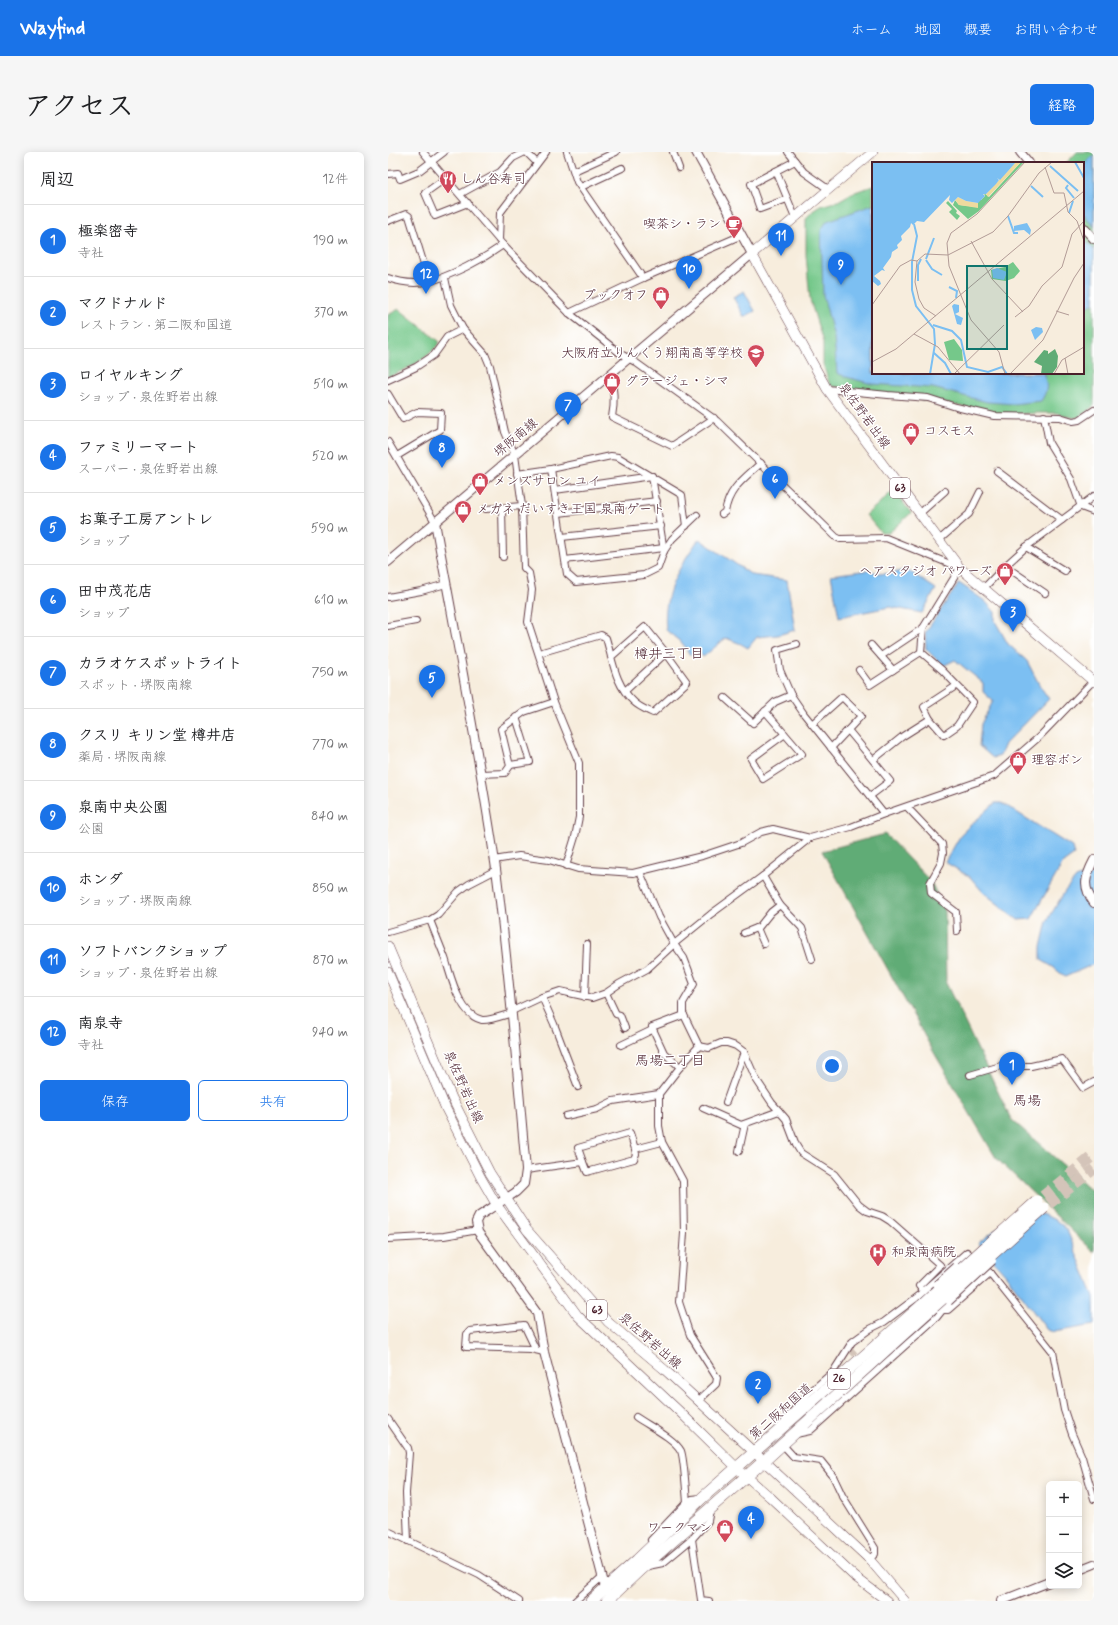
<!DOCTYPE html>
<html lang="ja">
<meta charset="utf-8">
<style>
:root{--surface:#fff;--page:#f6f6f6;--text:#202124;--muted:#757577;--line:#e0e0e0;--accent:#1a73e8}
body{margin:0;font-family:Mynerve,"Klee One",sans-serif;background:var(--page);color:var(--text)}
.controls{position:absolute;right:12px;bottom:12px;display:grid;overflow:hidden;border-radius:6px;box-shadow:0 2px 10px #0003}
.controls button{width:36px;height:36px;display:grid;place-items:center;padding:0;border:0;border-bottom:1px solid var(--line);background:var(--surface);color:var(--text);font:20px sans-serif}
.you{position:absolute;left:444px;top:914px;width:14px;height:14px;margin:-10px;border:3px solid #fff;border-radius:50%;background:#1a73e8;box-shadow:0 0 0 6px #1a73e833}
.badge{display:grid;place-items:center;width:26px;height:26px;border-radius:50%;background:var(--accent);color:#fff;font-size:13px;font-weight:700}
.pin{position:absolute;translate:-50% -33px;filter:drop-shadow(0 1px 2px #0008)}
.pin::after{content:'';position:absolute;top:21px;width:14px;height:12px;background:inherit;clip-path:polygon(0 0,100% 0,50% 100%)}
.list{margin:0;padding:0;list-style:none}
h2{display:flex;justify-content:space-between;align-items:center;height:52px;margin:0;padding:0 16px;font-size:17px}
h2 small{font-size:13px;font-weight:400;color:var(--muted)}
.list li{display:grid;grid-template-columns:26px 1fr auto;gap:12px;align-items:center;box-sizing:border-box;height:72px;padding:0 16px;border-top:1px solid var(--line)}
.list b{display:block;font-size:15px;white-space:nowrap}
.list p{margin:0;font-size:13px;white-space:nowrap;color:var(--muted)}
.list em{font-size:13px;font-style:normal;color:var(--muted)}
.actions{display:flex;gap:8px;padding:12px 16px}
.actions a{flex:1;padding:9px 0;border:1px solid var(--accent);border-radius:6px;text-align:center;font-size:14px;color:var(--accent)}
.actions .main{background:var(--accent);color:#fff}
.icon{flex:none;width:22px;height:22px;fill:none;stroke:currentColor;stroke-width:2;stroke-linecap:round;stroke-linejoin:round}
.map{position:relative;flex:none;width:706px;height:1449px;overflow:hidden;border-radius:6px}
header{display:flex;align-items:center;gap:24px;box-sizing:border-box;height:56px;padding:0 20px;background:var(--accent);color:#fff}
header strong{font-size:19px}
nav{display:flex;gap:22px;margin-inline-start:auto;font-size:14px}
.intro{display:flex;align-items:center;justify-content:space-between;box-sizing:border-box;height:96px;padding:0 24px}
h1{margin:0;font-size:28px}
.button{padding:10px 18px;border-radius:6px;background:var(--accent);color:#fff;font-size:14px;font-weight:700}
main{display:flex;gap:24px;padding:0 24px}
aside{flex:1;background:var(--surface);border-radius:6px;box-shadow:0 2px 10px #0003}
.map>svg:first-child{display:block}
.green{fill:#75c88a;stroke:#60745a}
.forest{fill:#60ac76;stroke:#556650}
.water{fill:#7bbff2;stroke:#626f8e}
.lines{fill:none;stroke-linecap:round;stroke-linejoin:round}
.street-tunnel{stroke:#d4c4b9;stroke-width:6;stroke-dasharray:6 3;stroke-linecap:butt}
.highway-tunnel{stroke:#d4c4b9;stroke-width:11;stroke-dasharray:11 5.5;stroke-linecap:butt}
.street-casing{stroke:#643e46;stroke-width:8}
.secondary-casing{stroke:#643e46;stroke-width:10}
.primary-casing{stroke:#643e46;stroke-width:10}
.highway-casing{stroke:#643e46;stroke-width:12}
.street{stroke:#fff;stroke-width:6}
.secondary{stroke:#fff;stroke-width:8}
.primary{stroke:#fff;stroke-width:9}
.highway{stroke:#fff;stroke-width:11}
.street-bridge-casing{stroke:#643e46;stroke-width:8;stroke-linecap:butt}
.highway-bridge-casing{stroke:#643e46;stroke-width:12;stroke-linecap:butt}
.street-bridge{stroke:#fff;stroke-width:6}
.highway-bridge{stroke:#fff;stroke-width:11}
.labels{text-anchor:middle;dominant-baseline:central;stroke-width:3;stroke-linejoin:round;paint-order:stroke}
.shield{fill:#fff;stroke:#80626b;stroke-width:1}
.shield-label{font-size:12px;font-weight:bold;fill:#4a1f2b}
.poi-label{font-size:13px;fill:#4a1f2b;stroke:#fff;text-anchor:start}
.street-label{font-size:13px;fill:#4a1f2b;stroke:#fff}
.neighbourhood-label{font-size:14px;fill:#4a1f2b;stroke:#fff}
.inset-river{fill:none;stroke:#7bbff2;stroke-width:2}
.inset-road{fill:none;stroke:#b29b96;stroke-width:1}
.view{fill:#0f766e;fill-opacity:0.15;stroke:#0f766e;stroke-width:2}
.inset-edge{fill:none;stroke:#4a1f2b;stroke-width:2}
</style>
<header>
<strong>Wayfind</strong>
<nav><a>ホーム</a><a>地図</a><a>概要</a><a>お問い合わせ</a></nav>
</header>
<div class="intro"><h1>アクセス</h1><a class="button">経路</a></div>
<main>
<aside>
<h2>周辺<small>12件</small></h2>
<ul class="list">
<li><span class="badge">1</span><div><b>極楽密寺</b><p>寺社</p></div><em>190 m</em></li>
<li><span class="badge">2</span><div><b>マクドナルド</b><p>レストラン · 第二阪和国道</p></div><em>370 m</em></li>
<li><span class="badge">3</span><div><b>ロイヤルキング</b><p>ショップ · 泉佐野岩出線</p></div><em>510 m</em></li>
<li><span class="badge">4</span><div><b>ファミリーマート</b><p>スーパー · 泉佐野岩出線</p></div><em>520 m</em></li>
<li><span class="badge">5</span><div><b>お菓子工房アントレ</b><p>ショップ</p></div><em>590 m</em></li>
<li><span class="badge">6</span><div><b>田中茂花店</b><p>ショップ</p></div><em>610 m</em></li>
<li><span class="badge">7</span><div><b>カラオケスポットライト</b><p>スポット · 堺阪南線</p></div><em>750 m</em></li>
<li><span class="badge">8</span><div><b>クスリ キリン堂 樽井店</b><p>薬局 · 堺阪南線</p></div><em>770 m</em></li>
<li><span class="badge">9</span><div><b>泉南中央公園</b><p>公園</p></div><em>840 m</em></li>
<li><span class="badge">10</span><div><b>ホンダ</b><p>ショップ · 堺阪南線</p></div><em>850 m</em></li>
<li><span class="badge">11</span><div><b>ソフトバンクショップ</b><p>ショップ · 泉佐野岩出線</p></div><em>870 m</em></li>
<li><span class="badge">12</span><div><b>南泉寺</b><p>寺社</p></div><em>940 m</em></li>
</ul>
<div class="actions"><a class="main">保存</a><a>共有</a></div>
</aside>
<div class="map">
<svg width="706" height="1449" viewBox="0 0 706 1449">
<rect width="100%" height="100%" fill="#fff"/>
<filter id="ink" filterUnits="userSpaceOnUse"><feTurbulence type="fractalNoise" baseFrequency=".025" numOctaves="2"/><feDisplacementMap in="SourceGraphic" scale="8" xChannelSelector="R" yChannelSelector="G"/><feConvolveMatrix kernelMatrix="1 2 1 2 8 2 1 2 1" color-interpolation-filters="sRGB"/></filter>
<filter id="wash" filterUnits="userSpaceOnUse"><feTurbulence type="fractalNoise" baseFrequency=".012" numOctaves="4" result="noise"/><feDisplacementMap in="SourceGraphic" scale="16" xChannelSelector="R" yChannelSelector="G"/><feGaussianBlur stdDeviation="0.9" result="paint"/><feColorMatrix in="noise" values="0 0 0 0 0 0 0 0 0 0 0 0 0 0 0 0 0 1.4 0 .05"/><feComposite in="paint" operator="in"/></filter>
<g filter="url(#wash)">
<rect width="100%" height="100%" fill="#f7eddd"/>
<!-- green -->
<g class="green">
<path d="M689,0H706V254L691,265L686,266L669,261H649L613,263L561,252L442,234L435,212V190L422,148L418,103V66L424,60L433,54L450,49L464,41L485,34V221H695V11H678Z"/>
<path d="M11,157L52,190C39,208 21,216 0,225V163Z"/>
<path d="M506,338L523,361L501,381H493L478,363Z"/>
</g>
<!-- forest -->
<path class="forest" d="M497,682L543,730L557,759L558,831L623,967L706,1040V1100L608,1006L545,899L434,699Z"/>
<!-- water -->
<g class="water">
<path d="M706,3V75L695,61V13Z"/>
<path d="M485,53V221H655C660,233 660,238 653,249L625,252L599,250L545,236L484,232L458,225L449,221L446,185L435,143L433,78L439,69Z"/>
<path d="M695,86L706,98V151L695,157Z"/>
<path d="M356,139L367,159L356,165L345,145Z"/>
<path d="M311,387L364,423L399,428L407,478L390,483L369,485L360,496L353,492L338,486L315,505L310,500L302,503L295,492L278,478C274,442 291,415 311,387Z"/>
<path d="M518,417L548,437L534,461L502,455L451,465L443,423L481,418C493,424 506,422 518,417Z"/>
<path d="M571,431L597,449L607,460V469L620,492L639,509L652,534L661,547L617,592L612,604L605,606L591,594L593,572L605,549L595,540V531L567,508L555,514L538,497L537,481Z"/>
<path d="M607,651H614L684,695L686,703L675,711L643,767L630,768L595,740L582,725L557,710L574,681Z"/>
<path d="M706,722V812L677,825L665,815L653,808V795L659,769L677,739L689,725Z"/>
<path d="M636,1056C650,1061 670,1066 679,1078L706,1145V1173L666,1180L659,1178L618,1123L590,1091Z"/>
</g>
</g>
<g filter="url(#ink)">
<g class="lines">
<!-- street-tunnel -->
<path class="street-tunnel" d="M463,1198L473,1209"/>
<!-- highway-tunnel -->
<g class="highway-tunnel">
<path d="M655,1044L706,1003"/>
<path d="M661,1052L706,1017"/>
</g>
<!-- street casing -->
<g class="street-casing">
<g id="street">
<path d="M35,0L115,93L181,161L233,202L247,210L329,269L448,385L452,387L498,386L572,416L535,476L533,500L554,518L585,550L569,574L556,583L542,567L536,555L568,534"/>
<path d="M138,0L149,11"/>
<path d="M179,0L189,30L255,126"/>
<path d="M285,0L291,16"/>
<path d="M400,0L416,20L440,37"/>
<path d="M186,19L228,0"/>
<path d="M388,19L407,65"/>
<path d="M0,22L10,21L12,27L31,19L56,0"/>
<path d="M58,26L37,41L47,64L80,51"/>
<path d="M193,35L234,16"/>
<path d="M72,42L112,20L125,6L137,0"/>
<path d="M399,47L372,57L363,32L407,9"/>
<path d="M0,69L18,62L21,64L41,129"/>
<path d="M111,88L112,61L158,0"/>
<path d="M0,126C30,137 51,128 78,115C92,108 102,102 115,93"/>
<path d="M57,126L63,153L75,177L97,202L102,214L117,280L127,303L134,354L136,416L141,421L144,438L140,470L166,550L191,611V665L187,685L178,714"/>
<path d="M181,161L255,126L354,83"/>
<path d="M222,222C226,238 227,249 224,265L284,294L326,266"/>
<path d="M0,228L28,215L46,203L59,185L75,177"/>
<path d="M439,237L500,243L540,246L568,255L606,264L672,265L685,269L691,268L706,258"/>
<path d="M0,242L15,267L29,260L53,261L52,278L9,304"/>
<path d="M656,264L661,291L683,327L693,355L706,360"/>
<path d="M0,290L47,370"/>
<path d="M163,317L179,422L188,430L256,423L270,416L276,399L284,387L309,363"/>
<path d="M609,319L674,368"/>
<path d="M129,322L163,317L223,304L230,305L294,343L298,374"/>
<path d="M264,324L276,399"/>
<path d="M167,338L264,324"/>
<path d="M114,356L115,405"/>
<path d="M98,357L134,354"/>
<path d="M171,361L269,349"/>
<path d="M334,362L337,360C341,336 356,327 373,311"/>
<path d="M531,362L557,339"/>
<path d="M174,385L273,374"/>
<path d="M551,388L581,362L592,340"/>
<path d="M638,395L677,419"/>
<path d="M177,408L276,396"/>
<path d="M617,414L657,441"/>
<path d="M595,437L617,414L638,395L706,344"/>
<path d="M0,445L33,439L58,432"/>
<path d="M0,474L28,469"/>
<path d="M409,492L389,498L392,518L403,543L416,562L496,662"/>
<path d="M483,493L505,518"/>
<path d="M151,501L213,483L218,486C225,509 227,533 246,550C251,555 259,558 265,561L299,530L278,501L257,475L223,505"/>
<path d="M493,504L535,476"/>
<path d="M471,518L482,533L533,500"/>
<path d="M237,539L278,501"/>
<path d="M337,546L365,571L387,550L403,543"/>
<path d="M377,559L414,602L375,627L363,607L397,582"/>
<path d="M424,572L454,545L473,564L443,596"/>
<path d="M460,578L502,629L482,644"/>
<path d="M485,608L515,584L542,567"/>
<path d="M122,613L142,610L128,565"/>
<path d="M92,622L117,621L122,614L113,577L136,560L166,550"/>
<path d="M519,655L554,692L555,701L553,711L542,731L543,741L568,760L569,779"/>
<path d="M106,708L131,704L161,708L190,717L245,721L314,704L353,691L373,680L385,677L422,686"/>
<path d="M252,720L271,765L286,792L296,806L306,832L295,851V861L311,894"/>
<path d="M375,724L392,753L414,776L424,807"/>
<path d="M42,768C47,781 52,793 57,806C63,824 71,863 94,868C100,869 117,863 124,861"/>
<path d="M369,776L376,792"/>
<path d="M0,780L42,768L50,763L70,740L81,732L108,718"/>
<path d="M356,781L371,775L383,760L392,753"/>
<path d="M218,841L228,862L232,863L237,876"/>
<path d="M154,845L166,872L190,935"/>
<path d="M197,845L199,792"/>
<path d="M124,859L154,845L172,839L204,846L218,841L231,832L259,817L286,792L323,762L375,724L422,686L463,675L496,662L606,624L651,585L705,529"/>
<path d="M233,893L264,878"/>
<path d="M311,894L321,896L333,891H339L348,894L356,900L368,927L384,951L398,967L408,993L413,1001L446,1022L471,1053L479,1059L494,1064L502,1069L552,1113L531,1134L553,1158H560L602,1121L595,1114"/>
<path d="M292,915L276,901L264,875L296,863"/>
<path d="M582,923L613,914H643L674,907L695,936L706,930"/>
<path d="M338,950L356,900"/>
<path d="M315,956L353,973L391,959"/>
<path d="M178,964L209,957L225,949L271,942"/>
<path d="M351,999L357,972"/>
<path d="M195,1010L199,1020L246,1007L248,1002L247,997L274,990"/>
<path d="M138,1018L195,1010L190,996L242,981L247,997"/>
<path d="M0,1087L56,1084L90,1078"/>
<path d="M602,1121L665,1200L676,1258L684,1282L694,1305L706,1347"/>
<path d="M536,1138L579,1100L586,1106"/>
<path d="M148,1198L136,1173L82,1179L79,1182L78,1195L143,1197L156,1200"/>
<path d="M310,1249L328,1232L329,1226L302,1183L291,1150L296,1081L295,1029L274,990L271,974V942L292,915L311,894"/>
<path d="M248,1265C261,1274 286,1286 293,1299C296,1306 298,1340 299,1350L304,1347L313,1346"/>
<path d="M0,1267L20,1296L21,1301L18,1341L20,1389"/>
<path d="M397,1268L421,1241L445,1220L464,1190L482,1177L496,1170L540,1137"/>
<path d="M408,1282L422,1279L549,1165L561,1150"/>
<path d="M394,1292L406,1305L433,1309L445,1324L454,1343L487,1396V1402L481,1407"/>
<path d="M0,1379L91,1423L131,1449"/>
<path d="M304,1387L313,1448L321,1449"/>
<path d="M263,1388L299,1350"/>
<path d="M260,1414L275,1411L304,1387L320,1369L322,1358"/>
<path d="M187,1449L215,1424"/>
</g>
</g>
<!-- secondary casing -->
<g class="secondary-casing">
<g id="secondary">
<path d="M632,0L641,11"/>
<path d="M695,75L706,87"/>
<path d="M47,370C68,486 91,601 108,717C121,817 129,917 138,1018L136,1032L128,1040L91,1064L88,1070L90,1080L149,1161L156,1200L218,1439"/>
<path d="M0,410L364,102L308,0"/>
<path d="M706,708C697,725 694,735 706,751"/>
<path d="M691,1418L706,1412"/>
<path d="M613,1449L661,1430"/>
</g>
</g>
<!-- primary casing -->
<g class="primary-casing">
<g id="primary">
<path d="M485,0L364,102L439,237L572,416L706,530"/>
<path d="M0,794L64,946L102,1021L139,1078L220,1170L277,1218L367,1301L481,1407L517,1449"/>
<path d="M0,820L58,957L93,1026L108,1052L190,1164L292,1260L349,1316L382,1345L466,1424L499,1449"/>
</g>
</g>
<!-- highway casing -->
<g class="highway-casing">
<g id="highway">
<path d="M203,1449L249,1408L314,1346L534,1153"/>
<path d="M219,1449L253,1417L376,1309L539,1161"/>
</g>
</g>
<!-- street -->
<use href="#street" class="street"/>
<!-- secondary -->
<use href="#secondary" class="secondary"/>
<!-- primary -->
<use href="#primary" class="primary"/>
<!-- highway -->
<use href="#highway" class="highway"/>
<!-- street-bridge casing -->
<g class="street-bridge-casing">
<g id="street-bridge">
<path d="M548,1132L568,1114"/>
<path d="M561,1150L605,1109"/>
</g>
</g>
<!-- highway-bridge casing -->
<g class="highway-bridge-casing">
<g id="highway-bridge">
<path d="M534,1153L594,1098L649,1049"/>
<path d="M539,1161L656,1056"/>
</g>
</g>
<!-- street-bridge -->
<use href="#street-bridge" class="street-bridge"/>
<!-- highway-bridge -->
<use href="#highway-bridge" class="highway-bridge"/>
</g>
</g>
<!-- icons -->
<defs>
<g id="restaurant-pin" transform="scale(0.9)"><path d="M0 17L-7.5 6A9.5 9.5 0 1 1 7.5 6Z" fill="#d1495b" stroke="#fff"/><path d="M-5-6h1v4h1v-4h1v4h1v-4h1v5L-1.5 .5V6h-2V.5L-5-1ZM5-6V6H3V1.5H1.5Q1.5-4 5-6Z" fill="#fff"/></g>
<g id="cafe-pin" transform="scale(0.9)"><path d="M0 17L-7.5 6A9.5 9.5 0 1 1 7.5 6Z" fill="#d1495b" stroke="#fff"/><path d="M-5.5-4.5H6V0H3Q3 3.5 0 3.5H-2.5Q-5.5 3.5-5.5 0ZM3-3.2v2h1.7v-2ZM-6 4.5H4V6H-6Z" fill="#fff"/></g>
<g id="shop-pin" transform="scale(0.9)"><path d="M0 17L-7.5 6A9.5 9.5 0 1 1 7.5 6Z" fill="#d1495b" stroke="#fff"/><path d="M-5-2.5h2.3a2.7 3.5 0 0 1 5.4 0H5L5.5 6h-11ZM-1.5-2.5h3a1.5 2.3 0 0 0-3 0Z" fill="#fff"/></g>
<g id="school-pin" transform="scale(0.9)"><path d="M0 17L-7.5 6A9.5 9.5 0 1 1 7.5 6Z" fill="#d1495b" stroke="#fff"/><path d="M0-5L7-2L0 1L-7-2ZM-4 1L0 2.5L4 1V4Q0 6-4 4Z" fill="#fff"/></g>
<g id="hospital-pin" transform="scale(0.9)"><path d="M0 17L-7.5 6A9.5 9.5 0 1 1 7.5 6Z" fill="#d1495b" stroke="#fff"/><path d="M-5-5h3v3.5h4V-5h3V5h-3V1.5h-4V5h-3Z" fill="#fff"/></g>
</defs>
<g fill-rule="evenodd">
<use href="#restaurant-pin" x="60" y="27"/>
<use href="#cafe-pin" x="346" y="72"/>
<use href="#shop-pin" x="273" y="143"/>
<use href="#school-pin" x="368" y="201"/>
<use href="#shop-pin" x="224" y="229"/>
<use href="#shop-pin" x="523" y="279"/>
<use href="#shop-pin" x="92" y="329"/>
<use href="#shop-pin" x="75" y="357"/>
<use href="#shop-pin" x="617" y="419"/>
<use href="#shop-pin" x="630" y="608"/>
<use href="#hospital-pin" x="490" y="1100"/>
<use href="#shop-pin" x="337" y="1376"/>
</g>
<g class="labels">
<!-- shield labels -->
<g class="shield">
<rect x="502" y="326" width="20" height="20" rx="3"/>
<rect x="199" y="1148" width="20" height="20" rx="3"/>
<rect x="440" y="1217" width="22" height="20" rx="3"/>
</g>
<g class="shield-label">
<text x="512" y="336">63</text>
<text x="209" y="1158">63</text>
<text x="451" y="1227">26</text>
</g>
<!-- poi labels -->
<g class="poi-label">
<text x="73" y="27">しん谷寿司</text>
<text x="333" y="72" text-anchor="end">喫茶シ・ラン</text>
<text x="260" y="143" text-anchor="end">ブックオフ</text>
<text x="355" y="201" text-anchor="end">大阪府立りんくう翔南高等学校</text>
<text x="237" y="229">グラージェ・シマ</text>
<text x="536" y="279">コスモス</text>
<text x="105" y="329">メンズサロン ユイ</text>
<text x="88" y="357">メガネ だいすき王国 泉南ゲート</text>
<text x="604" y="419" text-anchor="end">ヘアスタジオ パワーズ</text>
<text x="643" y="608">理容ボン</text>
<text x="503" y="1100">和泉南病院</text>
<text x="324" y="1376" text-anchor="end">ワークマン</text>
</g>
<!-- street labels -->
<g class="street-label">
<text transform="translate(476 264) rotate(54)">泉佐野岩出線</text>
<text transform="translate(128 286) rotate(-40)">堺阪南線</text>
<text transform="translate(75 935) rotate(66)">泉佐野岩出線</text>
<text transform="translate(262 1189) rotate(41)">泉佐野岩出線</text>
<text transform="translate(393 1260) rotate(-41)">第二阪和国道</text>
</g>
<!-- neighbourhood labels -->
<g class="neighbourhood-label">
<text x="281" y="502">樽井三丁目</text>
<text x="282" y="909">馬場二丁目</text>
<text x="639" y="949">馬場</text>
</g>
</g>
<!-- overview -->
<g transform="translate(484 10)">
<rect width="212" height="212" fill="#f7eddd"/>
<path d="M149,0H152L107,49L96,57L81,43L83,38L87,43L106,45V34V38H109L113,34L112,31L117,35ZM76,39L85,49L84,51L88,54L85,58L77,50L80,47L74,41ZM141,100L148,109L142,116L134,119L120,117L119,108L133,105ZM82,177L90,188L91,199L77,198L72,180Z" fill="#75c88a"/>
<path d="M172,188L176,189V192L183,187L186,194L185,205L180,212H169L170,204L162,200Z" fill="#60ac76"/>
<path d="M144,0H149L116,35L114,32ZM86,35L94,39L106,41V46L87,43L83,38Z" fill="#eeda9e"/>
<path d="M0,0H144L128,18L125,16L127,18L124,22L114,32H111L113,34L106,41L94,39L86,35L80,41L77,38L78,33L52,60L45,59L41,63L39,61L38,65L29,74L30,78L25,83L26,86L20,90L19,95L11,106L13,109L10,108L2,114L8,119L9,122L6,124L0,119ZM155,61L159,68L158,73L152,68L142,69V64ZM125,106L135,110L132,118L121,116L120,108ZM82,142L87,143V150L83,152L91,156L89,163L85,162L80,144ZM164,165L170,166L171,170L163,178L159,168Z" fill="#7bbff2"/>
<path class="inset-river" d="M203,0L212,16M178,4L206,29M196,23L194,26L202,36M159,24L171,35M197,51L201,39M136,54L142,71H146M42,62L45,74L40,100V128L44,144L62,167L63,182L58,212M54,97L62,76M54,98L60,107L70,113M46,119V103L49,97M77,125L85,129L84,136M61,163L80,169L89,178L95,205L116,210L130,205L135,212M62,191L73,201L79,212"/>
<path class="inset-road" d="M173,5L182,31H192L196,50L205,59L212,79M99,79L120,117L151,150M45,99L43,120L47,137L52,146L64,154M0,143L28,104L39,98L45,99L53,92L76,93L121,70L136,54L167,11L180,0M184,149L197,153M143,155L157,144L170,124L190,105L200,72L212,59M42,172L66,185L88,212M193,196L196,212M0,200L24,187L212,29M82,212L132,163M133,212L127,190L99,158L77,104L75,81L79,71L105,52L153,0M138,212L171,178L202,116L212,101M182,212L190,198L212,185"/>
<path class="view" d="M95,104H135V187H95Z"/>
<rect width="212" height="212" class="inset-edge"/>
</g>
</svg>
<div class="controls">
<button>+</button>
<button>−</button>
<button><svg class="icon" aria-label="layers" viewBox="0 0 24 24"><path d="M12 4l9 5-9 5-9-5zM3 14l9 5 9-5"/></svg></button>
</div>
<div class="you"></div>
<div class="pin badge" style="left:624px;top:933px">1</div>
<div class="pin badge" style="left:370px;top:1252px">2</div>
<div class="pin badge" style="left:625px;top:480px">3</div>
<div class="pin badge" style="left:363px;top:1387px">4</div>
<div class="pin badge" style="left:44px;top:546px">5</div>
<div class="pin badge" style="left:387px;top:347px">6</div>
<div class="pin badge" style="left:180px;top:273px">7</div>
<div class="pin badge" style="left:54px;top:316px">8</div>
<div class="pin badge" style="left:453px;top:133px">9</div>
<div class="pin badge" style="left:301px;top:137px">10</div>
<div class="pin badge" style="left:393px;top:104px">11</div>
<div class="pin badge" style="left:38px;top:142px">12</div>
</div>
</main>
